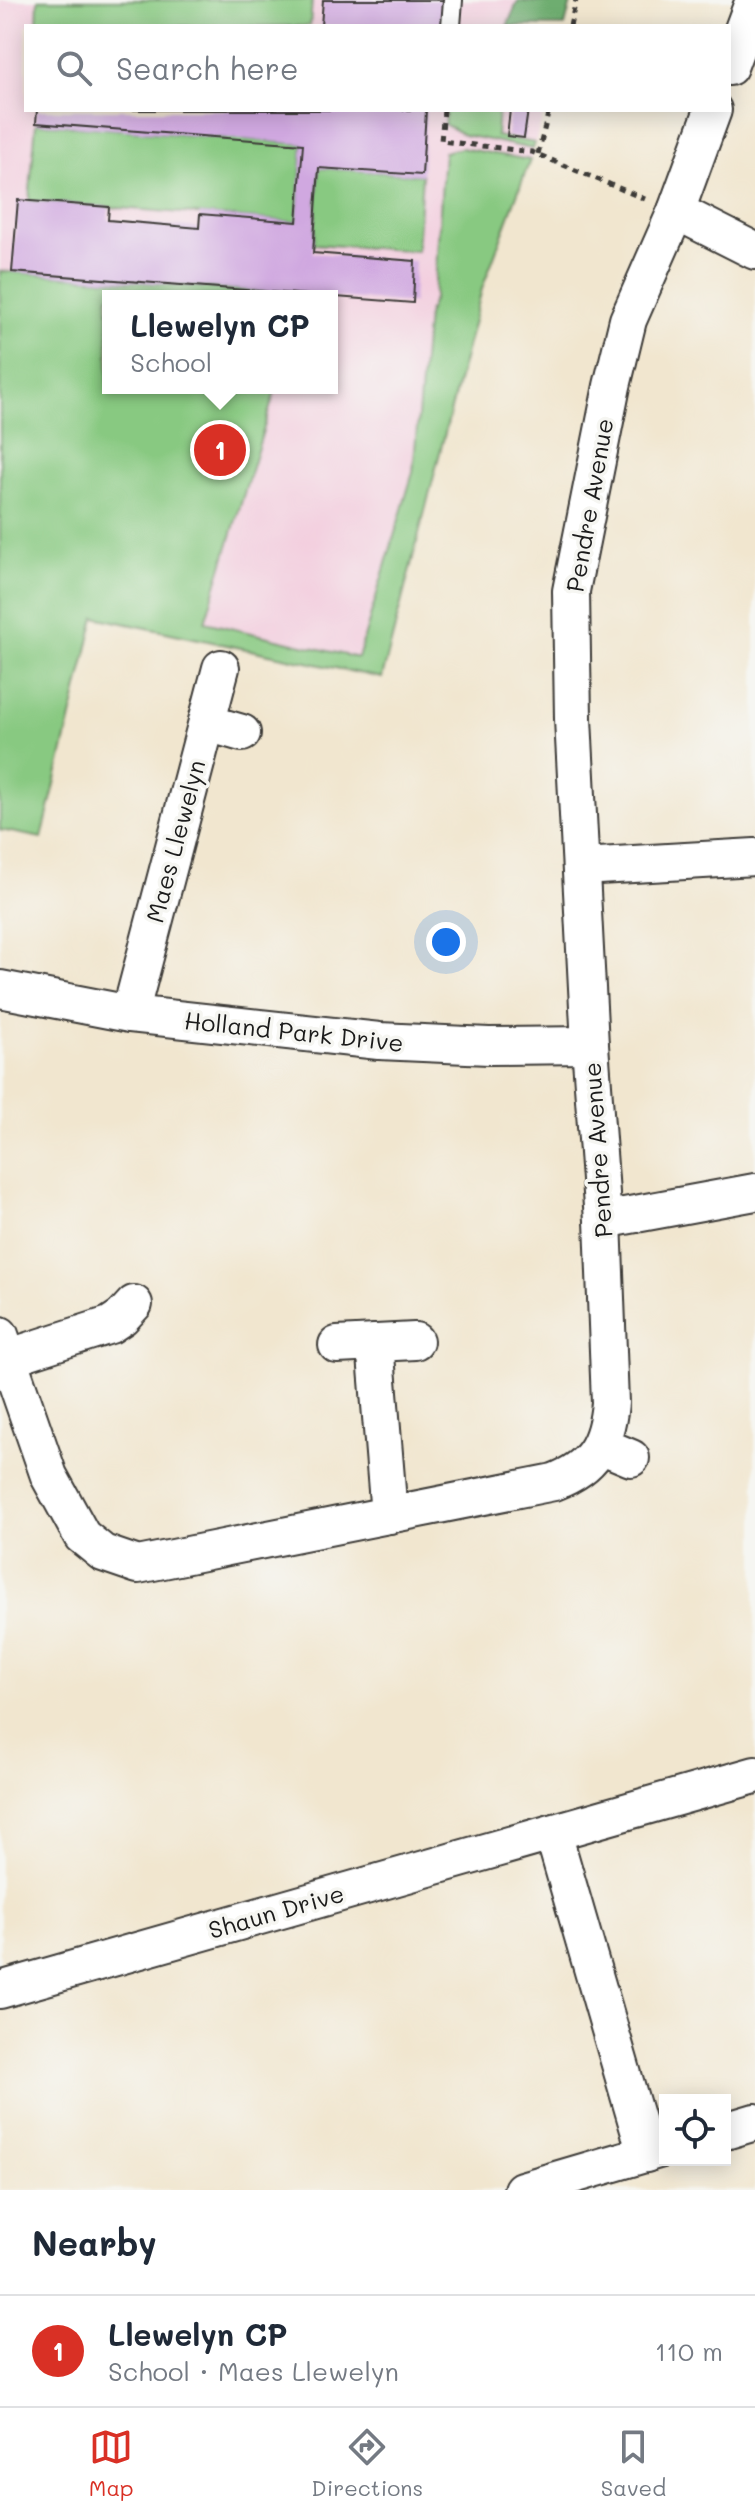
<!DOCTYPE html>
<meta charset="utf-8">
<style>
:root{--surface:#fff;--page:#f6f6f7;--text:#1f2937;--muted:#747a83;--line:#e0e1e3;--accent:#d93025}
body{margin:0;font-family:Mali,sans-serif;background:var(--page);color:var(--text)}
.controls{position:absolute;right:24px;bottom:24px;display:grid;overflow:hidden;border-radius:0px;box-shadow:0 4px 20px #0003}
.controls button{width:72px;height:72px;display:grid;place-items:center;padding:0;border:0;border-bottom:2px solid var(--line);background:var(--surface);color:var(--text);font:40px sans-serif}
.you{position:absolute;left:446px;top:942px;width:28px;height:28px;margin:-20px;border:6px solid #fff;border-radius:50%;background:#1a73e8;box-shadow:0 0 0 12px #1a73e833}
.badge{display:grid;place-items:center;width:52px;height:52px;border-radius:50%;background:var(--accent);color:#fff;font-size:26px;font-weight:700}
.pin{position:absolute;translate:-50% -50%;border:4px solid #fff;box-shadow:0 2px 8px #0006}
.popup{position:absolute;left:102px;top:290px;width:236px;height:104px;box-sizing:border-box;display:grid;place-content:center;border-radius:0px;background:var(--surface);filter:drop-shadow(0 2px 6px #0005);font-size:26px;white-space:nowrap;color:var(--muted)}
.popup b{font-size:30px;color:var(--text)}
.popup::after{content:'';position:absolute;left:50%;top:100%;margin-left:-16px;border:16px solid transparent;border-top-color:var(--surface)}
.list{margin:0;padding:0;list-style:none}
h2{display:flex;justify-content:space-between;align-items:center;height:104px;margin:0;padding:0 32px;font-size:34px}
h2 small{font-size:26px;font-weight:400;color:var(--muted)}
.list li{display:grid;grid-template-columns:52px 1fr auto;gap:24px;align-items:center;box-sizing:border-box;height:112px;padding:0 32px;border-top:2px solid var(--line)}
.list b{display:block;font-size:30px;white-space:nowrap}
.list p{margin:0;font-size:26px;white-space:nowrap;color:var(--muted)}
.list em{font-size:26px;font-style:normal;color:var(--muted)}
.icon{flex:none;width:44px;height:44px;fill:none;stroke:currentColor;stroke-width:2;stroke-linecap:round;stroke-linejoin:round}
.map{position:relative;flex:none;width:755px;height:2190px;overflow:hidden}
.search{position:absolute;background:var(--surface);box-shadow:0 4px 20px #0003;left:24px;right:24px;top:24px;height:88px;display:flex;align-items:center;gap:20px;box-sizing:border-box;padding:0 28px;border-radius:0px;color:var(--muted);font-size:30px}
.sheet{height:216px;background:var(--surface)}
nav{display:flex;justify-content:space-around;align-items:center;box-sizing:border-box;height:112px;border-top:2px solid var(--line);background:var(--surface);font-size:22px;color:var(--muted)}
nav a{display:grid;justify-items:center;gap:4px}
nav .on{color:var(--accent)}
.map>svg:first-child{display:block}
.built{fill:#f3cfdf;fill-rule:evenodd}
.green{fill:#88c981;stroke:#52724e;stroke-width:2}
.forest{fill:#6ead6f;stroke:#456446;stroke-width:2}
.building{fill:#d0a8e0}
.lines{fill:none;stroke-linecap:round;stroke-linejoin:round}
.service-casing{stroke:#3c3a37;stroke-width:22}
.minor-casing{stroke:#3c3a37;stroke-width:40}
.path{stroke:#3c3a37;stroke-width:5;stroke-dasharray:6 6;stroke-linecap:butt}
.service{stroke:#fff;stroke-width:18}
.minor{stroke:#fff;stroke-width:36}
.labels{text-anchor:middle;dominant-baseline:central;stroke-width:7;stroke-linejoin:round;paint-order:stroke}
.street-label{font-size:24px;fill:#1c1c1c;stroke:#f6f6f2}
</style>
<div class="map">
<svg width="755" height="2190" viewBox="0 0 755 2190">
<rect width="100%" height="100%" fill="#f6f6f2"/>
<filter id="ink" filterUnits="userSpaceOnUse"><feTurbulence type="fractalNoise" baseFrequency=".0125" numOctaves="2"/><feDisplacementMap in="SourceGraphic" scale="16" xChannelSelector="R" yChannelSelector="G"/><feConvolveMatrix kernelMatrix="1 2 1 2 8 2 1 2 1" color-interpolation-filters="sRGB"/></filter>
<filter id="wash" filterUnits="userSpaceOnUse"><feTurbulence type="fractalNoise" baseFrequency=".006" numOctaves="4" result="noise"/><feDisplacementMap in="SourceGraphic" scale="32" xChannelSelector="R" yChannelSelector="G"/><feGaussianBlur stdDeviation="1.8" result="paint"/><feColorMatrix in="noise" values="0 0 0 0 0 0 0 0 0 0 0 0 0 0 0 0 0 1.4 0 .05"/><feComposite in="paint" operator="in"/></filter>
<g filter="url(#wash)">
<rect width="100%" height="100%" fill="#f1e6cf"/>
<!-- built -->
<path class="built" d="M0,0H571L565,26H26V110H545L530,160L482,289L382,678L96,617L0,610ZM108,296H332V388H108Z"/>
<!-- green -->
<g class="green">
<path d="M38,0H312L310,26H37Z"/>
<path d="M446,110H498L496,136L535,143L533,149L464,135L444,124Z"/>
<path d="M36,123L303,144L297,222L29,201Z"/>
<path d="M461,148L530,160L482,289L382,678L95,617L42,838L0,830V271L286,294V296H108V388H276L205,622L358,658L413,472L427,315L434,298L444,152Z"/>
<path d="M319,168L422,175L417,251L314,244Z"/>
</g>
<!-- forest -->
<path class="forest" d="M518,1L571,3L565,26H507Z"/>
<g id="blocks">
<!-- building -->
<g class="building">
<path d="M323,0H444L442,26H321Z"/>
<path d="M37,110H426L422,175L319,168L313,253L415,261L413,303L12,272L18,200L109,207L108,220L199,228L200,214L297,222L303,144L36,123Z"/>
<path d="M510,110H528L524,138L507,136Z"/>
</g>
</g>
</g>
<g filter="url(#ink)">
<use href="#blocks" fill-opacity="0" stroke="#3c3a37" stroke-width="2"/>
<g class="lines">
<!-- service casing -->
<g class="service-casing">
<path id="service" d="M451,26L453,0"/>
</g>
<!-- minor casing -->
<g class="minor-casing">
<g id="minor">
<path d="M729,67L754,0"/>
<path d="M676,211L755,251"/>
<path d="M207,723L242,733"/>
<path d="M581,867L755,857"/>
<path d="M0,989L130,1014L379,1041L489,1046L590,1045"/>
<path d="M130,1014L221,668"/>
<path d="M603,1220L755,1192"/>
<path d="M0,1335L49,1476L82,1536L103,1553L138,1565L554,1482C593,1467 606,1445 610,1403L603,1220L590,1045L573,719L571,591L612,386L628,320L676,211L713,110"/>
<path d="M375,1343L389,1515"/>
<path d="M337,1345L415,1341"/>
<path d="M7,1358L110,1325L122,1317L134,1304"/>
<path d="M600,1445L631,1458"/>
<path d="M553,1833L646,2154"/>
<path d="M0,1990L755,1775"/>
<path d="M725,2131L755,2122"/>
<path d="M522,2190L665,2148"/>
</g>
</g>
<!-- path -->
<g class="path">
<path d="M570,26L576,0"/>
<path d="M444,110L441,141L532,152L645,199"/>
<path d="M538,154L549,110"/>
</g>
<!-- service -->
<use href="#service" class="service"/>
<!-- minor -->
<use href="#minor" class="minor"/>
</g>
</g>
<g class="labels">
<!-- street labels -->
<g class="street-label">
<text transform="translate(589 505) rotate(-80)">Pendre Avenue</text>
<text transform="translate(175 841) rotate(-75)">Maes Llewelyn</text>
<text transform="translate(294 1031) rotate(6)">Holland Park Drive</text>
<text transform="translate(597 1150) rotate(-94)">Pendre Avenue</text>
<text transform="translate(276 1911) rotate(-16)">Shaun Drive</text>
</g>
</g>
</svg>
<div class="controls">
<button><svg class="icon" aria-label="locate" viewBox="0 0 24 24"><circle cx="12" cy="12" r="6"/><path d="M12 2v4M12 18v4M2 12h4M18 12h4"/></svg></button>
</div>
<div class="you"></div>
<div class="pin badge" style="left:220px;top:450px">1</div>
<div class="popup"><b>Llewelyn CP</b>School</div>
<div class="search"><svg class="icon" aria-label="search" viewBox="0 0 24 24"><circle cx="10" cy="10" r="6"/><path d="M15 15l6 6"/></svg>Search here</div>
</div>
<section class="sheet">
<h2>Nearby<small></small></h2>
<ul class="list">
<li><span class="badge">1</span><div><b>Llewelyn CP</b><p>School · Maes Llewelyn</p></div><em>110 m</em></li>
</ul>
</section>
<nav>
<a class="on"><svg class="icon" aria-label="map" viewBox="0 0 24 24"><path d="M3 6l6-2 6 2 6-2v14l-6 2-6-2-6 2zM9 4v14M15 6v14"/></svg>Map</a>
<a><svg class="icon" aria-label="directions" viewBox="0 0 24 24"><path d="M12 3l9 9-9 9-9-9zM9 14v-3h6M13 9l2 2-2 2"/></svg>Directions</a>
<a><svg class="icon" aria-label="saved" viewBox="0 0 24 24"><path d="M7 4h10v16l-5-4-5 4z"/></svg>Saved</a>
</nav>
